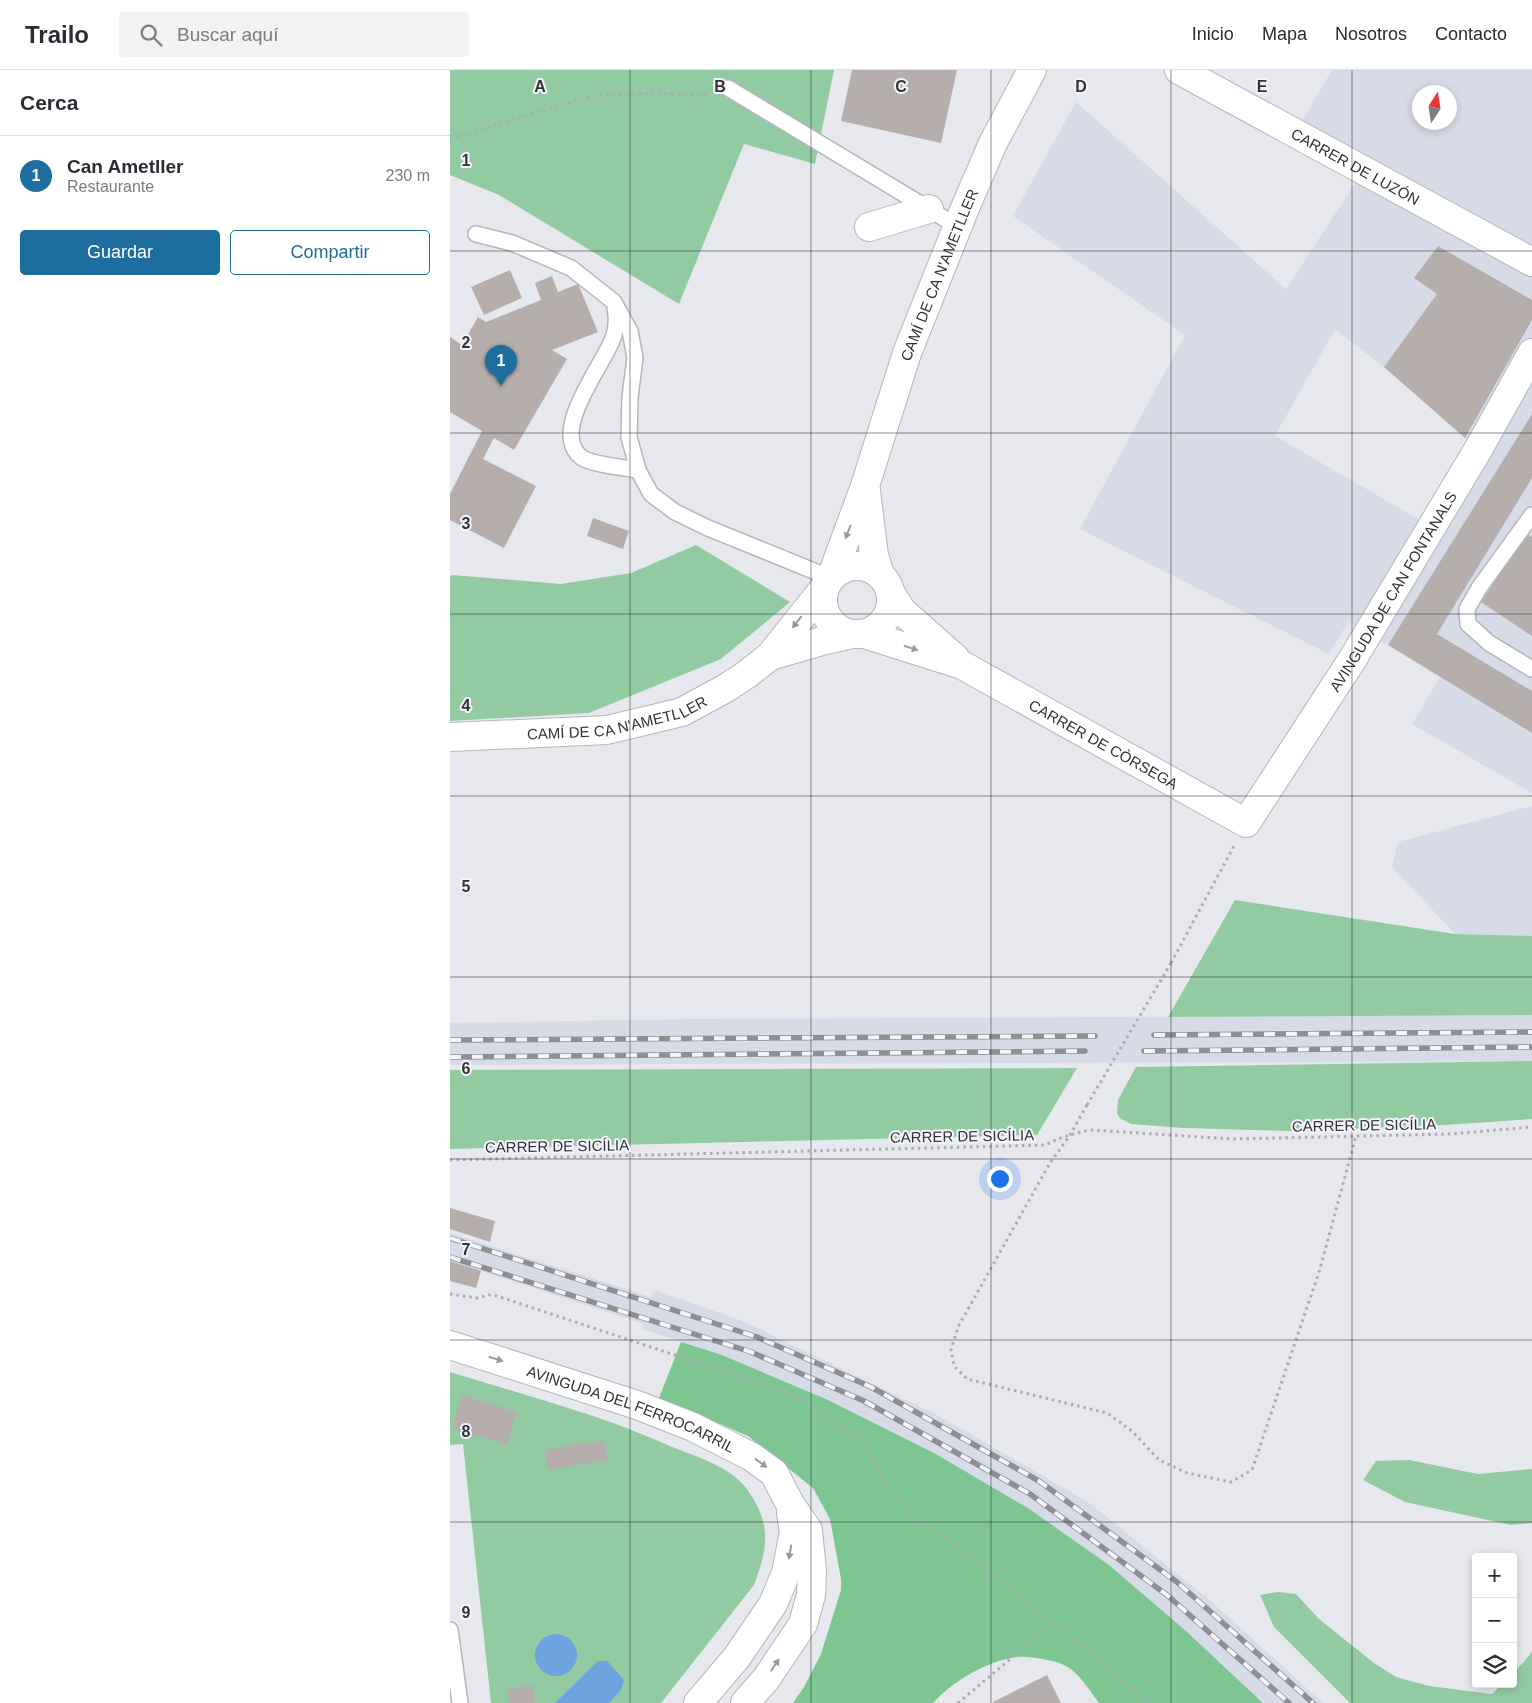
<!DOCTYPE html>
<html lang="es">
<meta charset="utf-8">
<style>
:root{--surface:#fff;--page:#f2f2f3;--text:#2b2b33;--muted:#7c7c81;--line:#e1e1e2;--accent:#1d6e9f}
body{margin:0;font-family:Helvetica,sans-serif;background:var(--page);color:var(--text)}
.controls{position:absolute;right:15px;bottom:15px;display:grid;overflow:hidden;border-radius:5px;box-shadow:0 2px 8px #0003}
.controls button{width:45px;height:45px;display:grid;place-items:center;padding:0;border:0;border-bottom:1px solid var(--line);background:var(--surface);color:var(--text);font:25px sans-serif}
.compass{position:absolute;left:962px;top:15px;width:45px;height:45px;border-radius:50%;background:var(--surface);box-shadow:0 2px 8px #0003;rotate:12deg}
.you{position:absolute;left:549px;top:1108px;width:18px;height:18px;margin:-12px;border:4px solid #fff;border-radius:50%;background:#1a73e8;box-shadow:0 0 0 8px #1a73e833}
.badge{display:grid;place-items:center;width:32px;height:32px;border-radius:50%;background:var(--accent);color:#fff;font-size:16px;font-weight:700}
.pin{position:absolute;translate:-50% -41px;filter:drop-shadow(0 1px 2px #0008)}
.pin::after{content:'';position:absolute;top:26px;width:18px;height:15px;background:inherit;clip-path:polygon(0 0,100% 0,50% 100%)}
.list{margin:0;padding:0;list-style:none}
h2{display:flex;justify-content:space-between;align-items:center;height:65px;margin:0;padding:0 20px;font-size:21px}
h2 small{font-size:16px;font-weight:400;color:var(--muted)}
.list li{display:grid;grid-template-columns:32px 1fr auto;gap:15px;align-items:center;box-sizing:border-box;height:80px;padding:0 20px;border-top:1px solid var(--line)}
.list b{display:block;font-size:19px;white-space:nowrap}
.list p{margin:0;font-size:16px;white-space:nowrap;color:var(--muted)}
.list em{font-size:16px;font-style:normal;color:var(--muted)}
.actions{display:flex;gap:10px;padding:15px 20px}
.actions a{flex:1;padding:11px 0;border:1px solid var(--accent);border-radius:5px;text-align:center;font-size:18px;color:var(--accent)}
.actions .main{background:var(--accent);color:#fff}
.icon{flex:none;width:28px;height:28px;fill:none;stroke:currentColor;stroke-width:2;stroke-linecap:round;stroke-linejoin:round}
.map{position:relative;flex:none;width:1082px;height:1633px;overflow:hidden}
header{display:flex;align-items:center;gap:30px;box-sizing:border-box;height:70px;padding:0 25px;background:var(--surface);border-bottom:1px solid var(--line)}
header strong{font-size:24px}
nav{display:flex;gap:28px;margin-inline-start:auto;font-size:18px}
.search{width:350px;height:45px;background:var(--page);display:flex;align-items:center;gap:12px;box-sizing:border-box;padding:0 18px;border-radius:5px;color:var(--muted);font-size:19px}
main{display:flex}
aside{flex:1;background:var(--surface)}
.map>svg:first-child{display:block}
.built{fill:#d7dae7;fill-rule:evenodd}
.green{fill:#92cba1}
.forest{fill:#7dc692}
.water{fill:#6da4df}
.building{fill:#b6aead}
.lines{fill:none;stroke-linecap:round;stroke-linejoin:round}
.service-casing{stroke:#b5b6bc;stroke-width:18}
.minor-casing{stroke:#b5b6bc;stroke-width:30}
.path{stroke:#abacb1;stroke-width:3;stroke-dasharray:2.5 4;stroke-linecap:butt}
.service{stroke:#fff;stroke-width:15}
.minor{stroke:#fff;stroke-width:28}
.rail-casing{stroke:#8e8e93;stroke-width:5.5}
.rail{stroke:#f4f5fc;stroke-width:4;stroke-dasharray:11;stroke-linecap:butt}
.path-bridge{stroke:#abacb1;stroke-width:3;stroke-dasharray:2.5 4;stroke-linecap:butt}
.oneway{fill:#99999a}
.grid{fill:none;stroke:#333336;stroke-width:1;stroke-opacity:0.55}
.labels{text-anchor:middle;dominant-baseline:central;stroke-width:4;stroke-linejoin:round;paint-order:stroke}
.street-label{font-size:15px;fill:#333336;stroke:#f4f5fc}
.grid-label{font-size:16px;text-anchor:middle;font-weight:bold;fill:#333336;stroke:#f4f5fc;stroke-width:4;stroke-linejoin:round;paint-order:stroke}
</style>
<header>
<strong>Trailo</strong>
<div class="search"><svg class="icon" aria-label="search" viewBox="0 0 24 24"><circle cx="10" cy="10" r="6"/><path d="M15 15l6 6"/></svg>Buscar aquí</div>
<nav><a>Inicio</a><a>Mapa</a><a>Nosotros</a><a>Contacto</a></nav>
</header>
<main>
<aside>
<h2>Cerca<small></small></h2>
<ul class="list">
<li><span class="badge">1</span><div><b>Can Ametller</b><p>Restaurante</p></div><em>230 m</em></li>
</ul>
<div class="actions"><a class="main">Guardar</a><a>Compartir</a></div>
</aside>
<div class="map">
<svg width="1082" height="1633" viewBox="0 0 1082 1633">
<rect width="100%" height="100%" fill="#e7e8ee"/>
<!-- built -->
<g class="built">
<path d="M882,0H1082V723L962,654L990,607L938,575L898,552L879,584L630,459L735,265L563,146L626,32L836,219L913,101L844,64ZM969,22H999V52H969ZM885,259L934,297L1015,368L1029,378L982,457L825,366Z"/>
<path d="M1082,736V866L1005,864L942,797L948,772Z"/>
<path d="M1082,945V991L0,995V953L246,949Z"/>
<path d="M0,1163L201,1227L204,1220L293,1251L491,1347L638,1432L762,1532L873,1633H813L736,1561L659,1495L578,1438L484,1383L378,1330L272,1285L192,1259L194,1254L0,1191Z"/>
</g>
<!-- green -->
<g class="green">
<path d="M0,0H384L365,94L294,74L229,234L49,125L0,105Z"/>
<path d="M246,475L340,532L271,589L139,643L0,651V507L2,505L111,514L181,503Z"/>
<path d="M785,830L1005,864L1082,866V945L718,947Z"/>
<path d="M1082,991V1049L994,1055L840,1061L734,1058L681,1054L671,1049L667,1044L668,1030L686,997Z"/>
<path d="M627,998L587,1065L0,1079V1000Z"/>
<path d="M0,1302C55,1319 112,1335 166,1354C185,1361 204,1369 222,1377C246,1386 282,1398 297,1419C322,1454 318,1478 304,1515L211,1633H41L13,1374L0,1375Z"/>
<path d="M959,1390L1028,1404L1082,1399V1453L1061,1455L955,1432L913,1410L926,1391Z"/>
<path d="M828,1522L846,1524L869,1549L924,1593L946,1607L979,1616L1042,1624L1052,1614H1063V1604L1082,1582V1633H900L824,1557L810,1525Z"/>
</g>
<!-- forest -->
<path class="forest" d="M231,1272L272,1285L378,1330L484,1383L578,1438L659,1495L736,1561L813,1633H649C639,1620 630,1604 616,1596C611,1593 603,1591 597,1590C588,1588 577,1586 567,1587C537,1591 503,1611 483,1633H343L354,1617L371,1584L391,1520V1509L380,1449L363,1418L298,1366L209,1328Z"/>
<!-- water -->
<g class="water">
<circle cx="106" cy="1585" r="21"/>
<path d="M148,1591H157L174,1610L171,1620L159,1633H105Z"/>
</g>
<!-- building -->
<g class="building">
<path d="M402,0H507L491,73L391,51Z"/>
<path d="M988,176L1082,230V250L1015,368L934,297L987,224L964,208Z"/>
<path d="M60,200L72,228L34,245L21,217Z"/>
<path d="M102,206L108,222L128,214L148,262L102,280L117,289L64,380L44,368L33,389L86,416L54,478L0,450V424L32,361L0,342V267L12,275L28,247L36,252L91,230L85,213Z"/>
<path d="M1082,344V408L987,564L1082,621V663L938,575Z"/>
<path d="M143,448L179,461L173,479L137,466Z"/>
<path d="M1076,464L1082,467V566L1031,532Z"/>
<path d="M0,1138L45,1151L40,1172L0,1159Z"/>
<path d="M0,1191L31,1201L26,1218L0,1211Z"/>
<path d="M12,1325L67,1342L57,1375L2,1358Z"/>
<path d="M154,1370L158,1390L98,1400L95,1380Z"/>
<path d="M597,1605L611,1633H544L543,1632Z"/>
<path d="M82,1615L85,1633H59L56,1620Z"/>
</g>
<g class="lines">
<!-- service casing -->
<g class="service-casing">
<g id="service">
<path d="M278,18L507,156"/>
<path d="M26,164L62,173L121,198L164,232L180,261L185,288L180,327L179,367L188,400L201,424L225,442L258,458L381,508"/>
<path d="M165,238C167,248 167,258 163,268C153,296 99,361 131,387C139,394 176,398 188,400"/>
<path d="M1082,445L1029,518L1017,539L1018,554L1039,573L1082,599"/>
<path d="M0,1560L10,1633"/>
</g>
</g>
<!-- minor casing -->
<g class="minor-casing">
<g id="minor">
<path id="s1" d="M729,0L1082,192"/>
<path d="M419,157L479,139"/>
<path d="M416,421L424,485L430,505"/>
<circle cx="407" cy="530" r="34"/>
<path id="s2" d="M381,508L415,416L457,283L515,138L543,73L582,0"/>
<path d="M440,522L452,541L505,588"/>
<path id="s3" d="M414,564L512,595L796,753L902,590L1029,378L1082,283"/>
<path d="M320,586L375,570L402,564"/>
<path id="s4" d="M0,667L157,660L232,642L276,618L296,605L320,586L375,517"/>
<path id="s5" d="M0,1275L187,1335L243,1357L302,1387L324,1403L340,1434L358,1460L362,1501L361,1525L353,1554L316,1609L295,1633"/>
<path d="M248,1633L287,1587L323,1534L336,1503L344,1462L341,1443"/>
</g>
</g>
<!-- path -->
<g class="path">
<path d="M0,69L141,26L203,23L250,25L258,24"/>
<path d="M721,893L784,776"/>
<path d="M637,1035L620,1065L600,1093L508,1257L501,1280L504,1296L517,1309L657,1343L682,1361L709,1390L737,1403L781,1412L802,1400L870,1199L906,1066"/>
<path d="M0,1090L596,1075C610,1067 625,1063 641,1060L783,1069L1000,1064L1082,1057"/>
<path d="M0,1224L27,1228L39,1225H44L300,1310L353,1331L383,1349L407,1368L421,1387L442,1423L455,1436L470,1450L509,1476L659,1598L698,1633"/>
<path d="M508,1633L603,1553"/>
</g>
<!-- service -->
<use href="#service" class="service"/>
<!-- minor -->
<use href="#minor" class="minor"/>
<!-- rail casing -->
<g class="rail-casing">
<g id="rail">
<path d="M704,965L1082,962"/>
<path d="M0,970L645,966"/>
<path d="M694,981L1082,977"/>
<path d="M0,987L635,981"/>
<path d="M0,1168L307,1267L421,1317L589,1411L727,1512L863,1633"/>
<path d="M0,1187L301,1282L414,1331L580,1424L717,1525L839,1633"/>
</g>
</g>
<!-- rail -->
<use href="#rail" class="rail"/>
<!-- path-bridge -->
<path class="path-bridge" d="M637,1035L721,893"/>
</g>
<!-- one-way arrows -->
<defs><path id="oneway-solid" d="M-6-.8H1V-3.2L6.5 0L1 3.2V.8H-6Z" transform="scale(1.25)"/></defs>
<g class="oneway">
<use href="#oneway-solid" transform="translate(398 462) rotate(111)"/>
<use href="#oneway-solid" transform="translate(347 552) rotate(128)"/>
<use href="#oneway-solid" transform="translate(461 578) rotate(17)"/>
<use href="#oneway-solid" transform="translate(46 1289) rotate(18)"/>
<use href="#oneway-solid" transform="translate(311 1393) rotate(36)"/>
<use href="#oneway-solid" transform="translate(340 1482) rotate(100)"/>
<use href="#oneway-solid" transform="translate(325 1595) rotate(-56)"/>
</g>
<!-- grid -->
<path class="grid" d="M180,0V1633M361,0V1633M541,0V1633M721,0V1633M902,0V1633M0,181H1082M0,363H1082M0,544H1082M0,726H1082M0,907H1082M0,1089H1082M0,1270H1082M0,1452H1082"/>
<g class="labels">
<!-- street labels -->
<g class="street-label">
<text stroke="none"><textPath href="#s1" startOffset="201">CARRER DE LUZÓN</textPath></text>
<text stroke="none"><textPath href="#s2" startOffset="322">CAMÍ DE CA N'AMETLLER</textPath></text>
<text stroke="none"><textPath href="#s3" startOffset="702">AVINGUDA DE CAN FONTANALS</textPath></text>
<text stroke="none"><textPath href="#s4" startOffset="169">CAMÍ DE CA N'AMETLLER</textPath></text>
<text stroke="none"><textPath href="#s3" startOffset="265">CARRER DE CÒRSEGA</textPath></text>
<text transform="translate(914 1055) rotate(-1)">CARRER DE SICÍLIA</text>
<text transform="translate(512 1066) rotate(-1)">CARRER DE SICÍLIA</text>
<text transform="translate(107 1076) rotate(-1)">CARRER DE SICÍLIA</text>
<text stroke="none"><textPath href="#s5" startOffset="192">AVINGUDA DEL FERROCARRIL</textPath></text>
</g>
</g>
<g class="grid-label">
<text x="90" y="22">A</text>
<text x="270" y="22">B</text>
<text x="451" y="22">C</text>
<text x="631" y="22">D</text>
<text x="812" y="22">E</text>
<text x="16" y="96">1</text>
<text x="16" y="278">2</text>
<text x="16" y="459">3</text>
<text x="16" y="641">4</text>
<text x="16" y="822">5</text>
<text x="16" y="1004">6</text>
<text x="16" y="1185">7</text>
<text x="16" y="1367">8</text>
<text x="16" y="1548">9</text>
</g>
</svg>
<div class="controls">
<button>+</button>
<button>−</button>
<button><svg class="icon" aria-label="layers" viewBox="0 0 24 24"><path d="M12 4l9 5-9 5-9-5zM3 14l9 5 9-5"/></svg></button>
</div>
<svg class="compass" viewBox="-18 -18 36 36"><path d="M0-13l5 13h-10z" fill="#e53935"/><path d="M0 13l5-13h-10z" fill="#7c7c81"/></svg>
<div class="you"></div>
<div class="pin badge" style="left:51px;top:316px">1</div>
</div>
</main>
